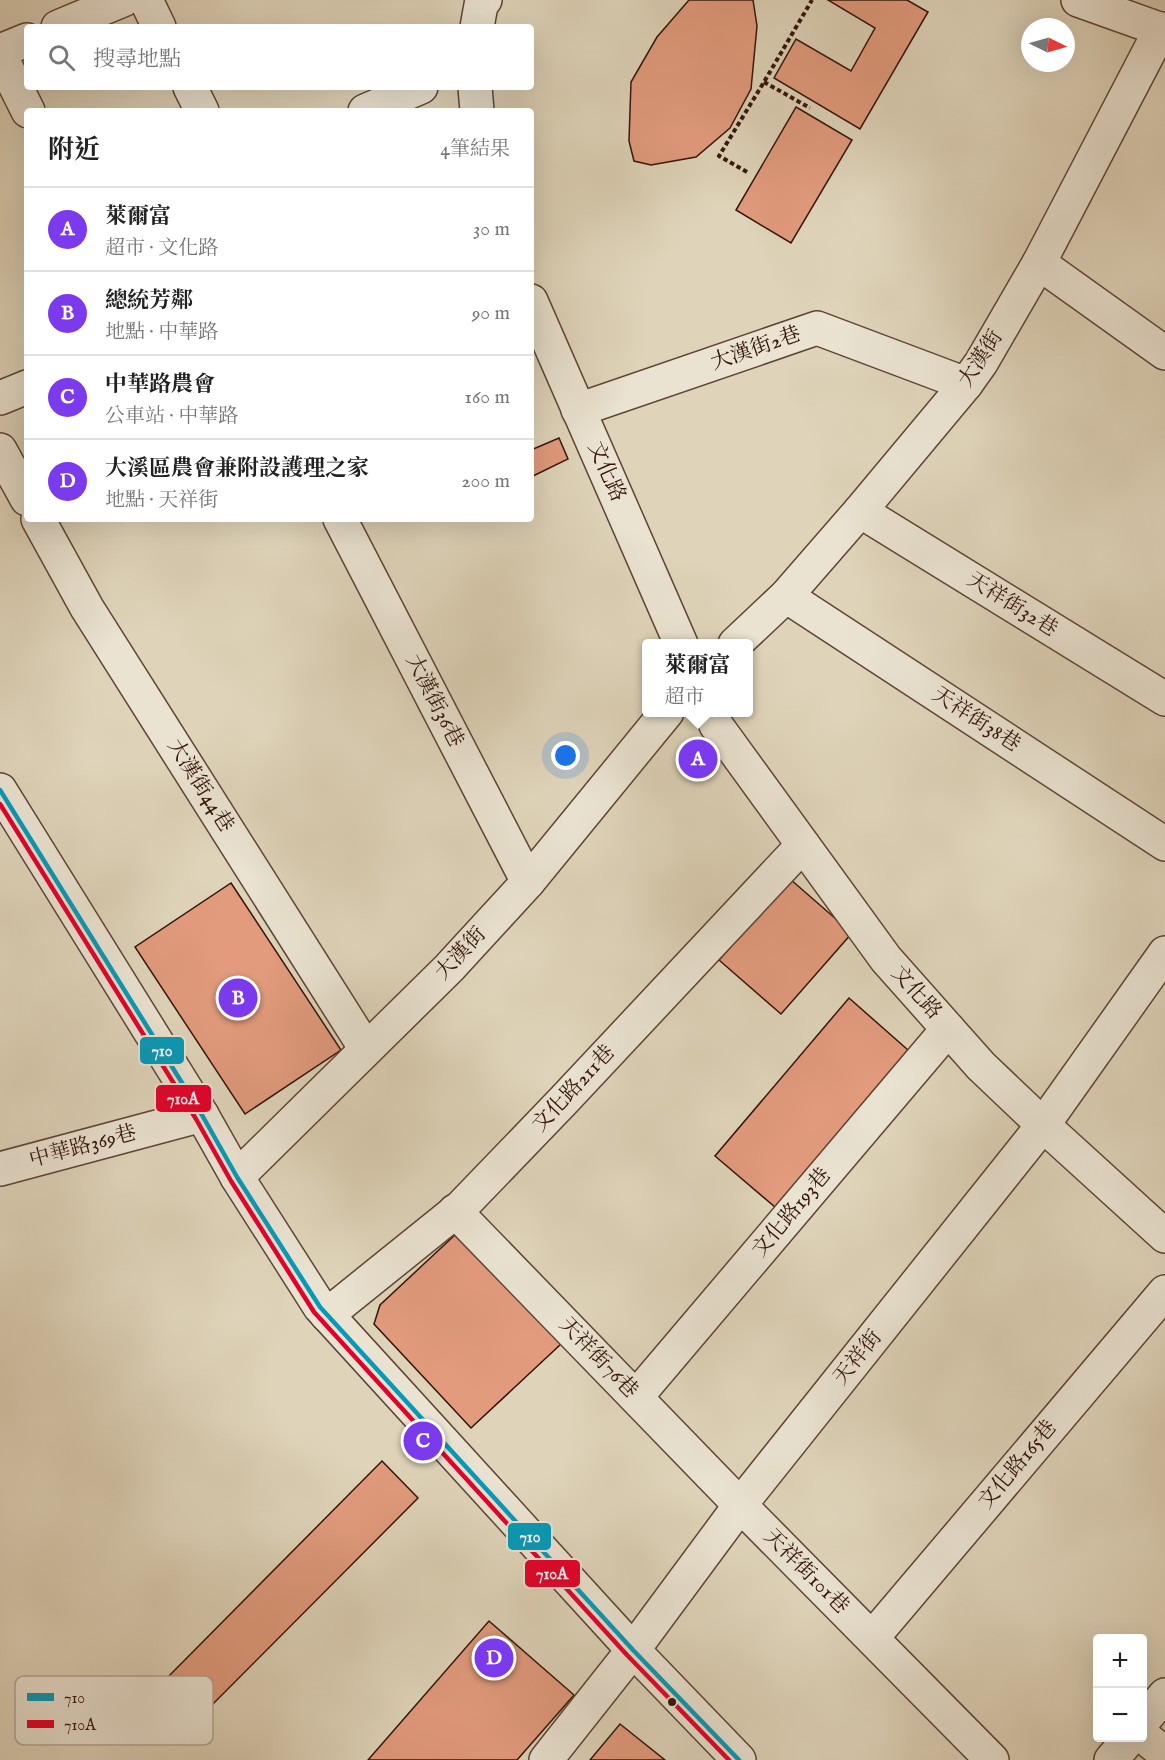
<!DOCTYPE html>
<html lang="zh-TW">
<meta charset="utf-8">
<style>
:root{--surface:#fff;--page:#f2f2f2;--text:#222;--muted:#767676;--line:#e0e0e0;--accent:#7c3aed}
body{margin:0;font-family:"IM FELL English","Noto Serif TC",serif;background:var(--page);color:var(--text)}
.controls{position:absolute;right:18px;bottom:18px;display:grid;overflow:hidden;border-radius:6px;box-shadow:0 6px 24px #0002}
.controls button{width:54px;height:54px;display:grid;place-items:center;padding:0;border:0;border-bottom:2px solid var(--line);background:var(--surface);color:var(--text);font:30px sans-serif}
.compass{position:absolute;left:1021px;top:18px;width:54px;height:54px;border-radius:50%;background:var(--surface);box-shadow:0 6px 24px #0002;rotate:95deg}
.you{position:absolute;left:566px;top:756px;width:21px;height:21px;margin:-15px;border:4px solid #fff;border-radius:50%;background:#1a73e8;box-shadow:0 0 0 9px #1a73e833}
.badge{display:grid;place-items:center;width:39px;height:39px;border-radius:50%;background:var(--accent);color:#fff;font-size:20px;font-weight:700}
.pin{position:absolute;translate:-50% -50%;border:3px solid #fff;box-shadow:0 2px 6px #0006}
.popup{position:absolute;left:642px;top:639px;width:111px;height:78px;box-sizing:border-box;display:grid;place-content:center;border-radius:6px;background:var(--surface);filter:drop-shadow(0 2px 4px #0005);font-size:20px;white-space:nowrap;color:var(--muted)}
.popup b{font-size:22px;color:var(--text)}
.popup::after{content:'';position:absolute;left:50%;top:100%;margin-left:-12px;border:12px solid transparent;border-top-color:var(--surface)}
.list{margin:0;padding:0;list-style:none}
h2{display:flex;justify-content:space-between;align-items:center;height:78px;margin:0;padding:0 24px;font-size:26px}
h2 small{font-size:20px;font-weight:400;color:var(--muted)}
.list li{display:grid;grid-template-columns:39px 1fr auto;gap:18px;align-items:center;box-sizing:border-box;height:84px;padding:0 24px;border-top:2px solid var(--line)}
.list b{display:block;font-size:22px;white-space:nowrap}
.list p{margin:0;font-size:20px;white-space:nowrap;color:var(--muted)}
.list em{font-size:20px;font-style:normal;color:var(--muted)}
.icon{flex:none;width:33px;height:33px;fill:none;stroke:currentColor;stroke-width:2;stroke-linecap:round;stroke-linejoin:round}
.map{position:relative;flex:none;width:1165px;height:1760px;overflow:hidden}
.search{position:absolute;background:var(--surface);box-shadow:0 6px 24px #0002;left:24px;top:24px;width:510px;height:66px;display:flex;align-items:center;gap:15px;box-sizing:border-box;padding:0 21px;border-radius:6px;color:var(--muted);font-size:22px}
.panel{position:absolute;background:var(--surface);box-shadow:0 6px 24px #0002;left:24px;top:108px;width:510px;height:414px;border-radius:6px}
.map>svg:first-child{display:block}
.building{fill:#e29b7d;stroke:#331409;stroke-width:1.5}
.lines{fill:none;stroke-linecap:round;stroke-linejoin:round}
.minor-casing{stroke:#5e4435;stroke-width:36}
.path{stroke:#331409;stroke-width:4;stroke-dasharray:4.5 3;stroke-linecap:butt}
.minor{stroke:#eae3d2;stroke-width:33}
.bus-1-casing{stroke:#eae3d2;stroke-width:9}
.bus-2-casing{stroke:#eae3d2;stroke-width:9}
.bus-1{stroke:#059aba;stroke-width:4.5}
.bus-2{stroke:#e4002b;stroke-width:4.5}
.bus-dot{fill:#331409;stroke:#eae3d2;stroke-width:2}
.labels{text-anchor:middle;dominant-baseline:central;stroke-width:5;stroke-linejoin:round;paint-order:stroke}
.street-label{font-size:21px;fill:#331409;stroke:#eae3d2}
.key{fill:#eae3d2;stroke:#b3a596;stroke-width:1.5}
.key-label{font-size:16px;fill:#331409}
.line-badge{stroke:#eae3d2;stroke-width:2}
.badge-label{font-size:16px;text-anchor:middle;font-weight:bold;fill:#fff}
</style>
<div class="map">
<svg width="1165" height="1760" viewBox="0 0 1165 1760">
<rect width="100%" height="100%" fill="#dfd4ba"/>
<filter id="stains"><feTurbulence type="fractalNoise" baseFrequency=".00333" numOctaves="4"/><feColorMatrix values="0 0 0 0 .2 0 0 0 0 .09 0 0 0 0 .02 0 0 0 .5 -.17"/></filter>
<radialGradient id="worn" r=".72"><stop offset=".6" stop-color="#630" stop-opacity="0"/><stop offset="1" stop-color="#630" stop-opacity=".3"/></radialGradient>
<!-- building -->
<g class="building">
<path d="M689,0H753L757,26L751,89L730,128L696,157L651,165L634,161L629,141L631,82L657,37Z"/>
<path d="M828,0H907L928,12L860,129L774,78L796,39L851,71L875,28Z"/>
<path d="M796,107L852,140L791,243L736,210Z"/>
<path d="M559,438L568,459L531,477V450Z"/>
<path d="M790,879L852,933L781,1014L719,960Z"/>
<path d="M231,883L341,1050L245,1114L135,947Z"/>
<path d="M849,998L908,1050L775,1207L715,1156Z"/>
<path d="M457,1233L561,1344L471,1428L374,1324L380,1305Z"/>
<path d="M382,1461L418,1498L201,1716L165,1680Z"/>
<path d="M489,1621L574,1695L517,1760H368Z"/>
<path d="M620,1724L665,1760H590Z"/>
</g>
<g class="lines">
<!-- minor casing -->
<g class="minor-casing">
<g id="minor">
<path d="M146,0L159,27"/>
<path d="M1078,0L1165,31"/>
<path d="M58,27L123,0"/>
<path d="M477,27L481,5L485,0"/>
<path d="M0,51L27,40"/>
<path d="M0,55L28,111"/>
<path d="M190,87L202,111"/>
<path d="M475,87L477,111"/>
<path d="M365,111L421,87"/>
<path d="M1039,263L1165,353"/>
<path d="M531,301L681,644"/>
<path d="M0,398L27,387"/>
<path d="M578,410L817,328L966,384"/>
<path d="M0,450L27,499"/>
<path d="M860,511L1165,699"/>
<path d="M38,519L87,608L366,1049"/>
<path d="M340,519L528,882"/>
<path d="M786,596L1165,844"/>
<path d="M735,644L786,596L860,511L966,384L981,363L1039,263L1161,29"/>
<path d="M711,712L716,725L886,959L981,1066L1043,1125L1165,1236"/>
<path d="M0,790L202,1115L237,1177L320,1307L633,1650L739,1760"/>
<path d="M0,1169L202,1115"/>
<path d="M237,1177L449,968L528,882L667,712"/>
<path d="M455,1211L740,1505L992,1760"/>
<path d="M327,1315L461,1207L564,1100L803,845"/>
<path d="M636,1397L948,1029"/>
<path d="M872,1638L1165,1292"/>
<path d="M1142,1722L1165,1695"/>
<path d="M1142,1735L1165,1754"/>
<path d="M546,1760L633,1650L744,1500L1043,1125L1165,953"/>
<path d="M1111,1760L1130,1738"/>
</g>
</g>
<!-- path -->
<g class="path">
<path d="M764,82L810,108"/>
<path d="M747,172L719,156L764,82L812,0"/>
</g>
<!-- minor -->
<use href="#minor" class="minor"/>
<!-- bus-1 casing -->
<g class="bus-1-casing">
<path id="bus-1" d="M0,790L202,1115L237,1177L320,1307L633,1650L739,1760"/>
</g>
<!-- bus-2 casing -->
<g class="bus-2-casing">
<path id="bus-2" d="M0,804L196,1119L231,1181L314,1312L627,1655L729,1760"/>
</g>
<!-- bus-1 -->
<use href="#bus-1" class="bus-1"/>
<!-- bus-2 -->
<use href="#bus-2" class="bus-2"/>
</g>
<!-- markers -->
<circle class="bus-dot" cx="672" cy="1702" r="5"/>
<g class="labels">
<!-- street labels -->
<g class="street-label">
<text transform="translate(756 349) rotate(-19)">大漢街2巷</text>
<text transform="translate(981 359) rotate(-57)">大漢街</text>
<text transform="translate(606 472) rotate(66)">文化路</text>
<text transform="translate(1012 605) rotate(32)">天祥街32巷</text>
<text transform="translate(434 701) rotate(63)">大漢街36巷</text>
<text transform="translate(976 720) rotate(33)">天祥街38巷</text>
<text transform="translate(200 786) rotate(58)">大漢街44巷</text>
<text transform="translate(461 954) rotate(-47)">大漢街</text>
<text transform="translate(916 993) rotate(48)">文化路</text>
<text transform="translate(574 1089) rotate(-47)">文化路211巷</text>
<text transform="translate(83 1147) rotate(-15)">中華路369巷</text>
<text transform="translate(792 1213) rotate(-50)">文化路193巷</text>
<text transform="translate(598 1358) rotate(46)">天祥街76巷</text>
<text transform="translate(858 1358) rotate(-51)">天祥街</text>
<text transform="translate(1018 1465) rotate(-50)">文化路165巷</text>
<text transform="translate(806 1572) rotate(45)">天祥街101巷</text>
</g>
</g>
<!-- legend -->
<rect x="15" y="1676" width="198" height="69" rx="9" class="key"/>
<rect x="27" y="1693" width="27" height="8" fill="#059aba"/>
<rect x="27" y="1720" width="27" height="8" fill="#e4002b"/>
<g class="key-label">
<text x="64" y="1703">710</text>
<text x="64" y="1730">710A</text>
</g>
<g class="line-badge">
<rect x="139" y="1036" width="46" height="29" rx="6" fill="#059aba"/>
<rect x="155" y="1084" width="57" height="29" rx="6" fill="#e4002b"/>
<rect x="507" y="1522" width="45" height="29" rx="6" fill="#059aba"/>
<rect x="524" y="1559" width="57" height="29" rx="6" fill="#e4002b"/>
</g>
<g class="badge-label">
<text x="162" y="1056">710</text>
<text x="183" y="1104">710A</text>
<text x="530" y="1542">710</text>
<text x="552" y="1579">710A</text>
</g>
<rect width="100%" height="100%" filter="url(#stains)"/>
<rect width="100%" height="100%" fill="url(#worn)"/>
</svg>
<div class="controls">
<button>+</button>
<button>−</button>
</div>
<svg class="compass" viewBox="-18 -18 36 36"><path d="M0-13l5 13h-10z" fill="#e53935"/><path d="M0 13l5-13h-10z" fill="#767676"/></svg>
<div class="you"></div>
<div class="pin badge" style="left:698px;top:759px">A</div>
<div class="popup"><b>萊爾富</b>超市</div>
<div class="pin badge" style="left:238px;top:998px">B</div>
<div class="pin badge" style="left:423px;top:1441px">C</div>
<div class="pin badge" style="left:494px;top:1658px">D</div>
<div class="search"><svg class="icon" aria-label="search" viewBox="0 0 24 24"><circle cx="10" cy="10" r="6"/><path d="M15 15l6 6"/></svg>搜尋地點</div>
<section class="panel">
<h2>附近<small>4筆結果</small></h2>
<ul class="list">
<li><span class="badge">A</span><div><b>萊爾富</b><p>超市 · 文化路</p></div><em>30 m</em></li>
<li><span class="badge">B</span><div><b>總統芳鄰</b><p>地點 · 中華路</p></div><em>90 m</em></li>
<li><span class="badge">C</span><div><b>中華路農會</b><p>公車站 · 中華路</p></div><em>160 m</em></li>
<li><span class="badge">D</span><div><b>大溪區農會兼附設護理之家</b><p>地點 · 天祥街</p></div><em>200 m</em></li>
</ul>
</section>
</div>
